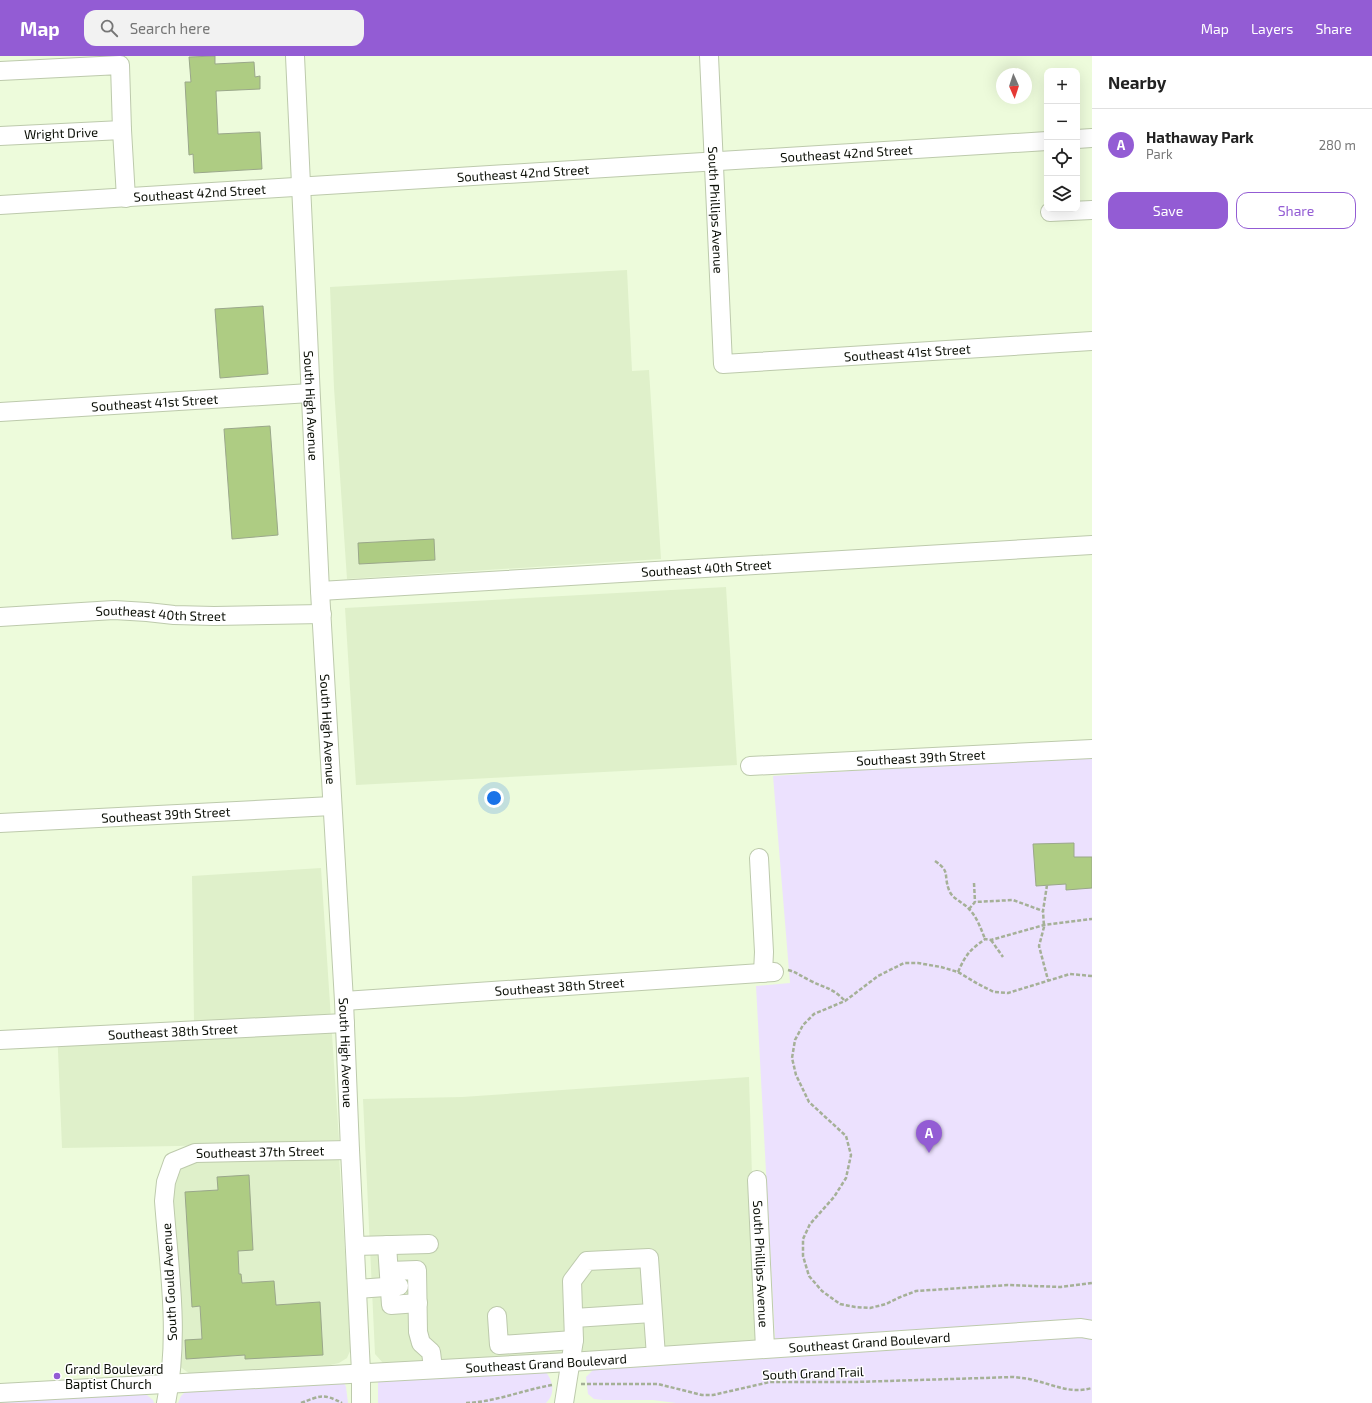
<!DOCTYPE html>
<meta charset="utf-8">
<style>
:root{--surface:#fff;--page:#f2f2f2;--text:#222;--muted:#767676;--line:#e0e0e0;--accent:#935cd4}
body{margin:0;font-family:"Exo 2",sans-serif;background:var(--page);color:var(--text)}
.controls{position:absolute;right:12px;top:12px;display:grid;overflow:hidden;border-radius:8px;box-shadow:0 4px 16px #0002}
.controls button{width:36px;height:36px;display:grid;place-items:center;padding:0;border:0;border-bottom:1px solid var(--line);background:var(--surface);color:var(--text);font:20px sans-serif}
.compass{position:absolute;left:996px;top:12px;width:36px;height:36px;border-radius:50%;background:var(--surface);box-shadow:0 4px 16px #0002;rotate:177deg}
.you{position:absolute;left:494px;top:742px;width:14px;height:14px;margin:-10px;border:3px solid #fff;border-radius:50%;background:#1a73e8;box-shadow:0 0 0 6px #1a73e833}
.badge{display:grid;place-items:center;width:26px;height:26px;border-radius:50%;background:var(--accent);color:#fff;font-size:13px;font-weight:700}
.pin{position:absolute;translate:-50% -33px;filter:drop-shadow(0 1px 2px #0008)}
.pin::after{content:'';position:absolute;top:21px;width:14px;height:12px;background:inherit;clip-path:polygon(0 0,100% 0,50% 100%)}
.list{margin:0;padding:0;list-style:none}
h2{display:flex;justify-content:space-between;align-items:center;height:52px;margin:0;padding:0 16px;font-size:17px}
h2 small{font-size:13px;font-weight:400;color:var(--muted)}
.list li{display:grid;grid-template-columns:26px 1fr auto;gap:12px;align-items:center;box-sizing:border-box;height:72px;padding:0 16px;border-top:1px solid var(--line)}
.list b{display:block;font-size:15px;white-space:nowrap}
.list p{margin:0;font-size:13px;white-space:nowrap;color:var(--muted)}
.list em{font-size:13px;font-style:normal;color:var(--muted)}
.actions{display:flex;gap:8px;padding:12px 16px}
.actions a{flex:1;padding:9px 0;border:1px solid var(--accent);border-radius:12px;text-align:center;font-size:14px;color:var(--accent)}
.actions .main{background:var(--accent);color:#fff}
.icon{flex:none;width:22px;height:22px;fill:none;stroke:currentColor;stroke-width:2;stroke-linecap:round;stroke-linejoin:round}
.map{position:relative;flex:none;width:1092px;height:1347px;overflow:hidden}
header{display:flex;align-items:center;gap:24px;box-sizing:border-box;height:56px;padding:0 20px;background:var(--accent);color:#fff}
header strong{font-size:19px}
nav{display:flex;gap:22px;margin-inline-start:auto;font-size:14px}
.search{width:280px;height:36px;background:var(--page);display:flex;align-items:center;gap:10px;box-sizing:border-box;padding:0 14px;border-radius:12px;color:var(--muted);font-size:15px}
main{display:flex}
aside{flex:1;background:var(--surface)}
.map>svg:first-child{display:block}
.built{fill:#dff0ca}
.green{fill:#ece1fe}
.building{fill:#aecc83;stroke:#9aa78a}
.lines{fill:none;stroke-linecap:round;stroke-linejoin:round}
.minor-casing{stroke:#bdcaac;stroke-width:20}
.path{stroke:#a5b097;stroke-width:2.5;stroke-dasharray:4 2;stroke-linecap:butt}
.minor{stroke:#fff;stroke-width:18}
.poi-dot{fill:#935cd4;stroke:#fff;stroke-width:1.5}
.labels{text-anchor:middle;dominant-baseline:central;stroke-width:3;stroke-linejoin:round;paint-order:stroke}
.street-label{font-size:13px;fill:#0a0e05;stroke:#fff}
.poi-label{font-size:13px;fill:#0a0e05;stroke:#fff;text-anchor:start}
</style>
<header>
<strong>Map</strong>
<div class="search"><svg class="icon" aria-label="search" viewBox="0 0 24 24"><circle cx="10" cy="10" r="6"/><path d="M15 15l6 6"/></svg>Search here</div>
<nav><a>Map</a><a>Layers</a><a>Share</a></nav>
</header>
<main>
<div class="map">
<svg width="1092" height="1347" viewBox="0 0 1092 1347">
<rect width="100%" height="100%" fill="#edfbdb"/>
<!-- built -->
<g class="built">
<path d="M627,214L632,315L649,314L661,503L347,523L334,332L330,231Z"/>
<path d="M726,531L737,709L356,729L345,552Z"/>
<path d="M321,812L339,1084L178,1090L62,1092L57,971L194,966L192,820Z"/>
<path d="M749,1021L757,1286L475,1303L383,1307L375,1298L363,1043L462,1041Z"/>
<path d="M339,1100L351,1293L347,1302L339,1307L326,1310L213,1318H190L179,1310L170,1143L174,1120L186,1109L198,1106Z"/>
</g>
<!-- green -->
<g class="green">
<path d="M1092,699V1266L1082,1265L775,1283L756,930L790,927L773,720L850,715L933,708Z"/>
<path d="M1092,1280V1347H676L653,1344H603L594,1343L588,1338L586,1321L598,1309Z"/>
<path d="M545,1315C553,1324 556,1338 546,1347H378V1324Z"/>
<path d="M344,1326L346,1331L348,1347H178L181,1340L186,1335Z"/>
<path d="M143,1336L153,1344L154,1347H0V1342Z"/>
</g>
<!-- building -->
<g class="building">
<path d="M215,0V8L254,6L255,21L260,20V33L216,35L218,78L260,76L262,113L194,117L193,98L189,99L185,26H191L189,1Z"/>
<path d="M263,250L268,318L220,322L215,253Z"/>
<path d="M270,370L278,479L232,483L224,373Z"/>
<path d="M434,483L435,504L359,508L358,487Z"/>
<path d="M1074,787V801H1092V832L1066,834V828L1036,830L1033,788Z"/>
<path d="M249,1119L253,1194L238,1195L239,1218H241L242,1227L274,1225L276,1249L320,1246L323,1299L245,1303V1299L186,1303L185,1284L202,1283L200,1250L192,1251L185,1136L218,1134L217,1121Z"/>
</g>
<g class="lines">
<!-- minor casing -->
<g class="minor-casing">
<g id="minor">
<path id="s1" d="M295,0L320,535L344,945L350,1094L361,1316V1347"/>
<path id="s2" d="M709,0L723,308L1092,285"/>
<path d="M0,15L120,9L122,74L0,80"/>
<path d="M122,74L126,142"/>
<path d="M1077,83L1092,82"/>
<path id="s3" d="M0,149L1047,85"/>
<path d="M1050,156L1092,154"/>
<path id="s4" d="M0,356L310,337"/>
<path id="s5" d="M320,535L1092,489"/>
<path id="s6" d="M0,561L114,554L147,556L174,559L214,560L322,558"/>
<path id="s7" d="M750,710L1092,693"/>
<path id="s8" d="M0,767L332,750"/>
<path d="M759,802L764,896L763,917"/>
<path id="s9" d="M344,945L774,916"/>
<path id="s10" d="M0,984L345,967"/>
<path id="s11" d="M757,1124L765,1292"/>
<path d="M387,1189L391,1249L418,1247"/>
<path d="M355,1190L429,1188"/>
<path d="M389,1215L417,1214L418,1276L421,1287L431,1296L433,1312"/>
<path d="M357,1233L399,1230"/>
<path d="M497,1260L499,1289L574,1284"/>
<path d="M574,1262L652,1257"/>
<path id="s12" d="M0,1337L570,1306L1081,1272L1092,1274"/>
<path id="s13" d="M166,1347C180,1280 169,1212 164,1145L166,1126L173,1106L195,1097L350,1094"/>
<path d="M564,1347L574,1284L572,1225L587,1205L649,1202L656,1300"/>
</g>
</g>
<!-- path -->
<g class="path">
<path d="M935,805C951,816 943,818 949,834C952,843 963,846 969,853C977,861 981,873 985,883"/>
<path d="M974,827L975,846"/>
<path d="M1047,829L1043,855L1044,871L1039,890L1048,924"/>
<path d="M969,853L975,846L1013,844L1043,855"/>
<path d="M991,884L1003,901"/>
<path d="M788,914C796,916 801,920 809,924C824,932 832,931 845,945"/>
<path d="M958,916C966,898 969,895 985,883L991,884L1044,869L1092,863"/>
<path d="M1092,920L1070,918L1008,937L994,936L978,928L958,916L941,911L918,907H904L878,920L845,945L814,958L803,969L795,984L792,1002L796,1019L809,1046L846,1080L851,1099L846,1122L834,1141L810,1168L803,1183V1200L809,1220L822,1235L840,1248L855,1251L870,1252L886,1248L898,1242L916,1235L1008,1229L1061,1231L1092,1227"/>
<path d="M581,1328H658L702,1339H713L770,1326H855L1014,1321C1021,1322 1027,1322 1033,1324C1055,1329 1069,1338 1092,1332"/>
<path d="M301,1347C320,1340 323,1337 342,1347"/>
<path d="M466,1347C495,1346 523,1334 552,1329"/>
</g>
<!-- minor -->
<use href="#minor" class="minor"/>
</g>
<!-- markers -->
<circle class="poi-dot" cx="57" cy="1320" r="4"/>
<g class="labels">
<!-- street labels -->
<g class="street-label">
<text transform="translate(61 77) rotate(-2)">Wright Drive</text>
<text stroke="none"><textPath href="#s3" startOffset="848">Southeast 42nd Street</textPath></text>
<text stroke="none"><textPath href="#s3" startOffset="524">Southeast 42nd Street</textPath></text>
<text stroke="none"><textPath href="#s3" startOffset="200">Southeast 42nd Street</textPath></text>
<text stroke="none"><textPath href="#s2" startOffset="154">South Phillips Avenue</textPath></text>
<text stroke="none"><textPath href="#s2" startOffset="493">Southeast 41st Street</textPath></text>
<text stroke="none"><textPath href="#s4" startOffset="155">Southeast 41st Street</textPath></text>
<text stroke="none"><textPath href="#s1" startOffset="350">South High Avenue</textPath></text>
<text stroke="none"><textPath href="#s5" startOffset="387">Southeast 40th Street</textPath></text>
<text stroke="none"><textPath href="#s6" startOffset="161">Southeast 40th Street</textPath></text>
<text stroke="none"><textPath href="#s1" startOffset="674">South High Avenue</textPath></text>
<text stroke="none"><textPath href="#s7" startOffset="171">Southeast 39th Street</textPath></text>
<text stroke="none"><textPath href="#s8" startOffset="166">Southeast 39th Street</textPath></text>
<text stroke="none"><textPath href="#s9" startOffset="216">Southeast 38th Street</textPath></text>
<text stroke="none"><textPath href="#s10" startOffset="173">Southeast 38th Street</textPath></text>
<text stroke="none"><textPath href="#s1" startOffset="998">South High Avenue</textPath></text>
<text stroke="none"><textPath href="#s13" startOffset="332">Southeast 37th Street</textPath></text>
<text stroke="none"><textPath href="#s11" startOffset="84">South Phillips Avenue</textPath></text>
<text transform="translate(169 1226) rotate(-93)">South Gould Avenue</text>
<text stroke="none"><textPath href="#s12" startOffset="871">Southeast Grand Boulevard</textPath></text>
<text stroke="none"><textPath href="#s12" startOffset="547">Southeast Grand Boulevard</textPath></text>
<text transform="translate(813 1317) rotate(-2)">South Grand Trail</text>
</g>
<!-- poi labels -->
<g class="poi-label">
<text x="65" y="1313">Grand Boulevard<tspan x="65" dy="15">Baptist Church</tspan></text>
</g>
</g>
</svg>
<div class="controls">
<button>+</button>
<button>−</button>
<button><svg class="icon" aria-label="locate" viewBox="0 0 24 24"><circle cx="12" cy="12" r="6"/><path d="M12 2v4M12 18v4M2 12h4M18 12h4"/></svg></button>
<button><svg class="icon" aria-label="layers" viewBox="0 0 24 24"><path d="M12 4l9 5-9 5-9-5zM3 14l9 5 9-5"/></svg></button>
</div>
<svg class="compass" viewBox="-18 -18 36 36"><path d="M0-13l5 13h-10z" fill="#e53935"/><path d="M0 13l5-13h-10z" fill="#767676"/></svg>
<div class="you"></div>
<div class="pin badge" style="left:929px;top:1097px">A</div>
</div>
<aside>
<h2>Nearby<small></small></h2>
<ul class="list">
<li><span class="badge">A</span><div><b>Hathaway Park</b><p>Park</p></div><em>280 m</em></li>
</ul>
<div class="actions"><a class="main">Save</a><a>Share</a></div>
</aside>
</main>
